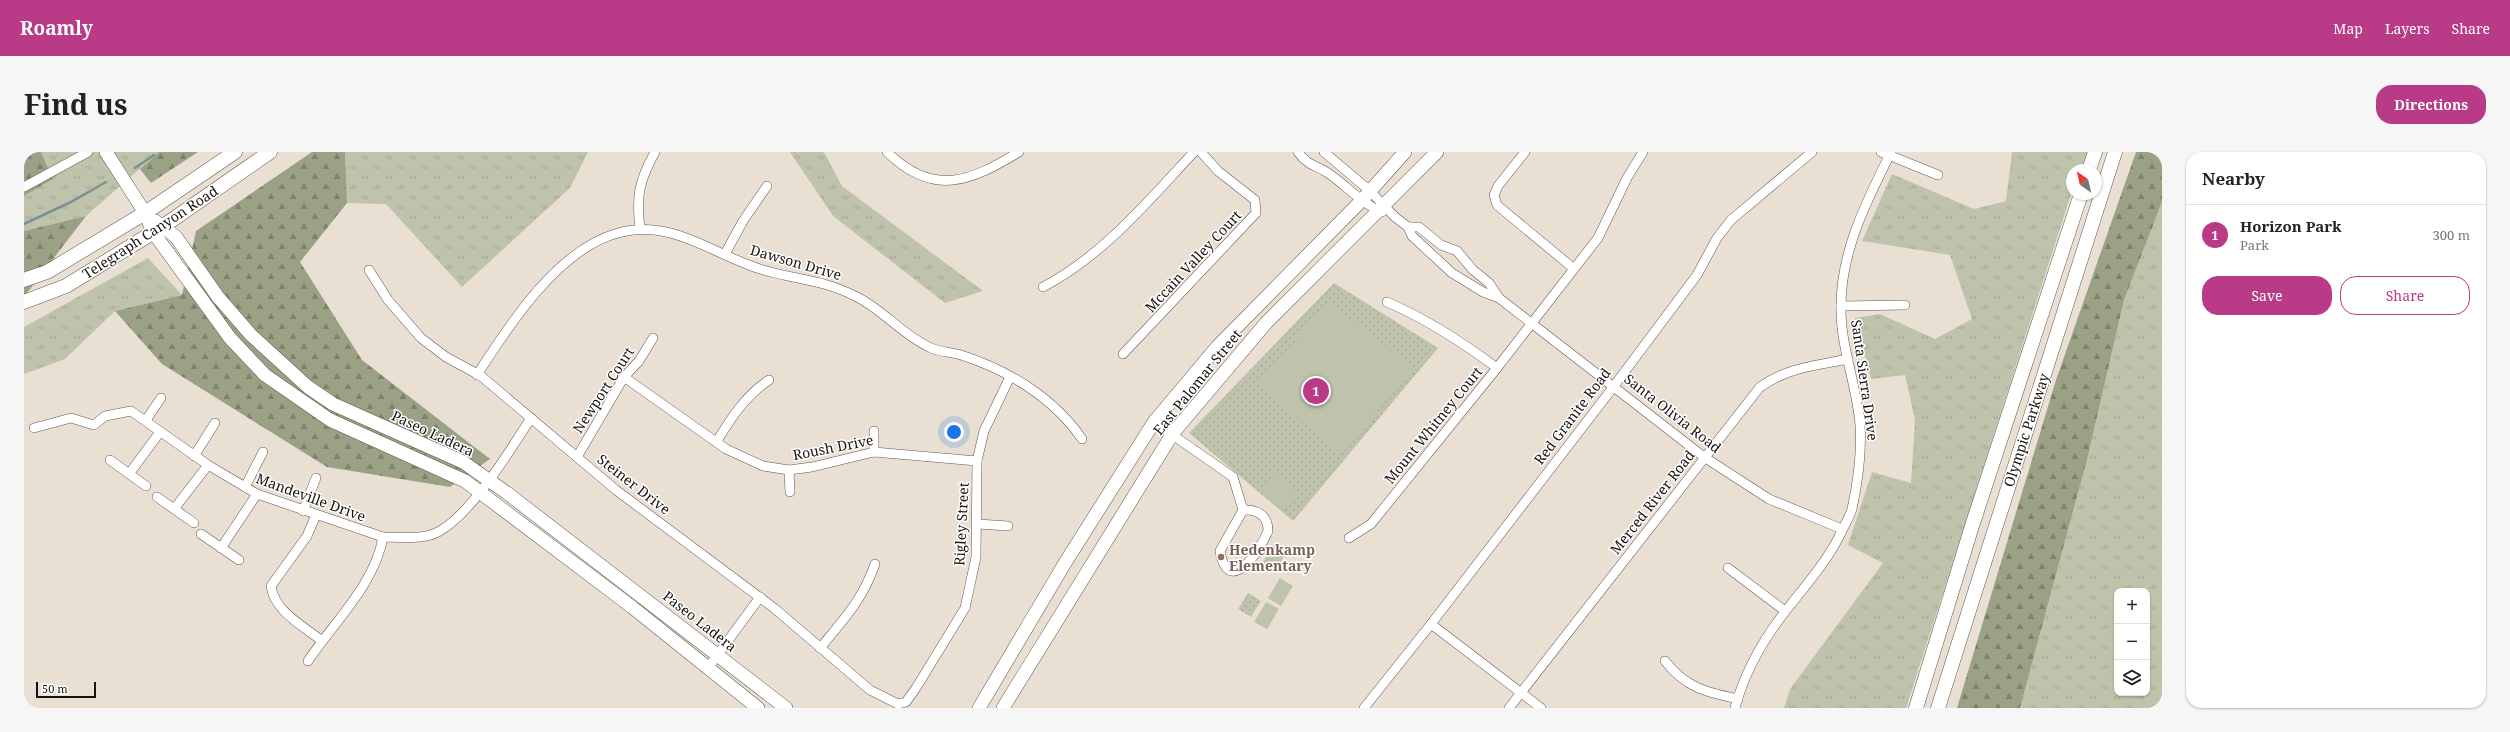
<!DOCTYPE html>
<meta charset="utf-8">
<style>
:root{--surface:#fff;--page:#f6f6f6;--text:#222;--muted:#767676;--line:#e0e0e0;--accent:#b93a86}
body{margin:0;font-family:"Noto Serif",serif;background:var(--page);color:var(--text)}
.controls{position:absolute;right:12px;bottom:12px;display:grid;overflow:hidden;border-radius:8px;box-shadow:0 1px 3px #0004}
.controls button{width:36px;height:36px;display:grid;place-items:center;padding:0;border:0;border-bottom:1px solid var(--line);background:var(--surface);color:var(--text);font:20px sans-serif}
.compass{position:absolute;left:2042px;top:12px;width:36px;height:36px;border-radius:50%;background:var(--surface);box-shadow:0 1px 3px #0004;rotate:326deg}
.scale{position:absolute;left:12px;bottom:10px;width:60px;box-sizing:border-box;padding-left:4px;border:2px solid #17130f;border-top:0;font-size:11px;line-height:14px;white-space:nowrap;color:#17130f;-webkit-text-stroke:3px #fff;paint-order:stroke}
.you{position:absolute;left:930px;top:280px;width:14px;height:14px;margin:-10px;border:3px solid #fff;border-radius:50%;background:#1a73e8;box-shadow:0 0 0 6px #1a73e833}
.badge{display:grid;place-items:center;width:26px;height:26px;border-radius:50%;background:var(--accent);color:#fff;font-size:13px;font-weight:700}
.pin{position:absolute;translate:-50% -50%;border:2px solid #fff;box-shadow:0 1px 4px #0006}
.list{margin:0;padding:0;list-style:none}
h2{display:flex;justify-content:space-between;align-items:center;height:52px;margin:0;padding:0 16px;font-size:17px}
h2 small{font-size:13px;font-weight:400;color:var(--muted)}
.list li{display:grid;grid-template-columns:26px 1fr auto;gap:12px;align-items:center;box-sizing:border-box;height:60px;padding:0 16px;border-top:1px solid var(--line)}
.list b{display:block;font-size:15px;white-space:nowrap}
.list p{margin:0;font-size:13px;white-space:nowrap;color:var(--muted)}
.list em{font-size:13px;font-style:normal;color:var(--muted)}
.actions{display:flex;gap:8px;padding:12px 16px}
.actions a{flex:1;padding:9px 0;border:1px solid var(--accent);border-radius:16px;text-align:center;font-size:14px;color:var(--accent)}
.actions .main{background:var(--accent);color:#fff}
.icon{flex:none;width:22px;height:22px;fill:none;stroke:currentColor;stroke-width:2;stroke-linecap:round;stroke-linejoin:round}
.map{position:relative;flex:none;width:2138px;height:556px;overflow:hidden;border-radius:16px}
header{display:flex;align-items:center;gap:24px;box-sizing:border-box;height:56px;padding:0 20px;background:var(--accent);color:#fff}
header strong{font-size:19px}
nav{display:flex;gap:22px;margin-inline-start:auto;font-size:14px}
.intro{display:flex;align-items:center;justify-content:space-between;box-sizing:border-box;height:96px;padding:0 24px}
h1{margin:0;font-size:28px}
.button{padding:10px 18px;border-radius:16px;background:var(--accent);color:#fff;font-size:14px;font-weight:700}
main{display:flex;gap:24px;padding:0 24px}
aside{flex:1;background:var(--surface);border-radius:16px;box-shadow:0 1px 3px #0004}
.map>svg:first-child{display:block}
.grass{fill:url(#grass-tufts);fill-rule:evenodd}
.forest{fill:url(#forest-firs)}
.park{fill:url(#park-dots)}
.pitch{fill:#bfc3ac}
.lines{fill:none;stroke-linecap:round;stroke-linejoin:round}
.stream{stroke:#789294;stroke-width:2.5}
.street-casing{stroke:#62584e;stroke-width:10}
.secondary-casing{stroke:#62584e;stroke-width:14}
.primary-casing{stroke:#62584e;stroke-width:15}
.street{stroke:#fff;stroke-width:9}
.secondary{stroke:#fff;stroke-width:13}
.primary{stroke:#fff;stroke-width:14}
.education-dot{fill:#8d6e63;stroke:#fff;stroke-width:1.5}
.labels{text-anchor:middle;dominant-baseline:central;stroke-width:3;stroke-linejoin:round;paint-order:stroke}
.street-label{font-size:14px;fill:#17130f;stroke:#fff}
.education-label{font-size:14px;font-weight:bold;fill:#785e54;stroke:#fff;text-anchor:start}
</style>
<header>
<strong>Roamly</strong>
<nav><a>Map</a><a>Layers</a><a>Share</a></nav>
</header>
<div class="intro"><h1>Find us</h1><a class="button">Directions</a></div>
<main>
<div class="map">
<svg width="2138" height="556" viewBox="0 0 2138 556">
<defs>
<pattern id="grass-tufts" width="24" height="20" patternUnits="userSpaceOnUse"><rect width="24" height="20" fill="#bfc3ac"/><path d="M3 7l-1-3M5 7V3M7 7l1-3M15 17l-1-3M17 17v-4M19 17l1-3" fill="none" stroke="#a3a793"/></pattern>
<pattern id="forest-firs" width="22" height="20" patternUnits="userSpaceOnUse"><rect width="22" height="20" fill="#9ba184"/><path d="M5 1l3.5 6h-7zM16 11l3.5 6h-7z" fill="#7d826a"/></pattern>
<pattern id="park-dots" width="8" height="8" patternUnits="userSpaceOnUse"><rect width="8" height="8" fill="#bfc3ac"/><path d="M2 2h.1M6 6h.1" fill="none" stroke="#a3a793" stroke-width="1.8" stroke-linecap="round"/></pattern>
</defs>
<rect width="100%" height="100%" fill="#eadfd3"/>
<!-- grass -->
<g class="grass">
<path d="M17,0H135L62,64L0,79V44L29,27Z"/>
<path d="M321,0H564L546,36L438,135L362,52L323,51Z"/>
<path d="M766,0H800L818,34L959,139L921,151L809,64Z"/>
<path d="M1988,0H2064L2057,18H2048V39L1882,556H1760L1766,537L1859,411L1824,393L1848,320L1887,331L1891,268L1881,223L1847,227L1831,166L1856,162L1911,187L1948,167L1926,103L1838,89L1868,22L1950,57L1982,49Z"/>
<path d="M2138,50V556H1996L2064,304L2100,148ZM2093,439H2123V541H2093Z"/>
<path d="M124,106L158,143L91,159L41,207L0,222V175Z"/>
</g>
<!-- forest -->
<g class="forest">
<path d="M11,0H17L29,27L0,44V6Z"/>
<path d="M135,0H174L127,31L116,17Z"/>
<path d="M288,0H321L323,51L276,110L338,208L466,307L426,335L303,315L138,212L91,159L158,143L172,79Z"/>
<path d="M2112,0H2138V50L2100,148L2064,304L1996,556H1933L2032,228Z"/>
<path d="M62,64L0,145V79Z"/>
</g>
<!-- park -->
<g class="park">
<path d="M1310,131L1414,196L1269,369L1165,281Z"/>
<path d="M1224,441L1237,449L1227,465L1214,457Z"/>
</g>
<!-- pitch -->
<g class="pitch">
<path d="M1305,150L1390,216L1317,301L1237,237L1235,230Z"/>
<path d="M1250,321L1273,339L1260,356L1236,338Z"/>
<path d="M1251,390L1264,398L1251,418L1239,410Z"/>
<path d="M1256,426L1269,434L1257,454L1244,446Z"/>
<path d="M1242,450L1255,457L1243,477L1230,470Z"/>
</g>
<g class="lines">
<!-- stream -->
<g class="stream">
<path d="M111,16L130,3"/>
<path d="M0,72L47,50L82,30"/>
</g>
<!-- street casing -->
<g class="street-casing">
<g id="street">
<path d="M863,0C910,46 947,29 995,0"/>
<path d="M1274,0C1284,14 1292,13 1304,21C1323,34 1338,52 1358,60"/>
<path d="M1300,0L1346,39L1371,65L1384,75L1388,84L1428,121L1459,140L1475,146"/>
<path d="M1501,0L1474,34L1470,43L1473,53L1549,116"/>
<path d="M1857,0L1914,23"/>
<path d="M0,35L64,0"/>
<path d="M1384,75H1395L1417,93L1433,99L1449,118L1465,131L1475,146L1680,305L1745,347L1818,377"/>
<path d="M616,77C612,44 615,29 631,0"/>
<path d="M701,102L719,69L743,34"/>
<path d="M345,118L364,148L397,186L422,205L457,224L592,338L750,456L846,538L874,552L882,550L892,536L941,456L952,405L953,309L960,279L986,225"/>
<path d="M1019,135C1080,103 1124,49 1170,0"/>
<path d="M1363,150C1403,167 1438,190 1473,216"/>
<path d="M1817,154L1881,153"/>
<path d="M1099,202L1232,61L1231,48L1194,19L1177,0"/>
<path d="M453,223C485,173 534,97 594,81C647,66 688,102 736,117C771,128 799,127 833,145C859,158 879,183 905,195C914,200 927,200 937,203C984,218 1030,246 1058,287"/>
<path d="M600,225L702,297L739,314L765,318L788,315L850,300L953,309"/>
<path d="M122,268L137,246"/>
<path d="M1130,270L1209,325L1219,358"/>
<path d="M10,276L47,266L70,273L81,264L107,259L184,313L233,342L359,385C375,385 399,388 414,380C448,362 486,298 507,266"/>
<path d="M693,289C707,266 722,243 745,228"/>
<path d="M850,300V279"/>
<path d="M170,304L191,271"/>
<path d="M553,305L600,225L615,209L629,186"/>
<path d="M86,308L122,334"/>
<path d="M765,318L766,340"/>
<path d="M105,322L136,280"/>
<path d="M221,335L239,300"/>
<path d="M133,345L170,371"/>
<path d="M150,357L184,313"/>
<path d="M1219,358C1233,357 1244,363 1244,379C1236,399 1204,446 1196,399Z"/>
<path d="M279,359L292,326"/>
<path d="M292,363L283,384L247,434C250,459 279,474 298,489"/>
<path d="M954,372L984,374"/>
<path d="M177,382L215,408"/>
<path d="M1325,386L1347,372L1473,216L1574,86L1603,26L1619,0"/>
<path d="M197,396L233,342"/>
<path d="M1704,416L1761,459"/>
<path d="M1407,472L1517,556"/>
<path d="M796,496C820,467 838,449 851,412"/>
<path d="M284,509C310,470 351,432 359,385"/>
<path d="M1641,509C1662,536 1682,540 1714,547"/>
<path d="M684,516L736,445"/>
<path d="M1340,556L1407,472L1584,242L1673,123L1693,86L1707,68L1788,0"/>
<path d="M1485,556L1736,235C1765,215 1790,214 1824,207"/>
<path d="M1711,556C1720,522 1736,493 1757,465C1779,436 1802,412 1818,379C1821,372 1826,364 1828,357C1834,329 1838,301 1836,273C1833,233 1816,194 1817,154C1817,98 1843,49 1867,0"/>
</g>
</g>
<!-- secondary casing -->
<g class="secondary-casing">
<g id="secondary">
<path d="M82,0L121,61L129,80L206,186L241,223L306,268L441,329L608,455L734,556"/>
<path d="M131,69L152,85L194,145L227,183L284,235L309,252L439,310L483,341L762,556"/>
<path d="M955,556L1041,411L1130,270L1193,195L1338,48L1381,0"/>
<path d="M979,556L1149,281L1242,171L1413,0"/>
</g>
</g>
<!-- primary casing -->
<g class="primary-casing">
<g id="primary">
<path d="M2065,18L2071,0"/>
<path d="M0,128L23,120L121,61L211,0"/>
<path d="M0,150L42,134L138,75L246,0"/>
<path d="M1892,556L1948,374L2057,42"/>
<path d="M1914,556L2091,0"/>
</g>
</g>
<!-- street -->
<use href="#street" class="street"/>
<!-- secondary -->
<use href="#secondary" class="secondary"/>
<!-- primary -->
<use href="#primary" class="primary"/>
</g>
<!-- markers -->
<circle class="education-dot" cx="1197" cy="405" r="4"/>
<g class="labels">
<!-- street labels -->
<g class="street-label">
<text transform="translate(126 80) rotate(-33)">Telegraph Canyon Road</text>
<text transform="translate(1169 109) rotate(-47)">Mccain Valley Court</text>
<text transform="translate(772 110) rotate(16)">Dawson Drive</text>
<text transform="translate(1841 228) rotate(82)">Santa Sierra Drive</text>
<text transform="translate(1173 230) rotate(-51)">East Palomar Street</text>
<text transform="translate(579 238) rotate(-57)">Newport Court</text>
<text transform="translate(1649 261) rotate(38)">Santa Olivia Road</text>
<text transform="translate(1548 264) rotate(-53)">Red Granite Road</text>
<text transform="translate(1409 273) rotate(-51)">Mount Whitney Court</text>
<text transform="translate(2002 278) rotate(-72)">Olympic Parkway</text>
<text transform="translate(409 281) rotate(25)">Paseo Ladera</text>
<text transform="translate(809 295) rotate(-11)">Roush Drive</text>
<text transform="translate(610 332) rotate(38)">Steiner Drive</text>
<text transform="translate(287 345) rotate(20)">Mandeville Drive</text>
<text transform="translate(1628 350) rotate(-52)">Merced River Road</text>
<text transform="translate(937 372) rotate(-87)">Rigley Street</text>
<text transform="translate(676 469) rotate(38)">Paseo Ladera</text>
</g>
<!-- education labels -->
<g class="education-label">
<text x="1205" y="397">Hedenkamp<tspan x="1205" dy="16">Elementary</tspan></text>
</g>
</g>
</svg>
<div class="controls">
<button>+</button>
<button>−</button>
<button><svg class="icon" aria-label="layers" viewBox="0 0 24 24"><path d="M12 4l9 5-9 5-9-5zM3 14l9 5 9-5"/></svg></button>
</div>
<svg class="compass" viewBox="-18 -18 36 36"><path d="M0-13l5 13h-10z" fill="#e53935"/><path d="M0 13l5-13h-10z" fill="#767676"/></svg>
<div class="scale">50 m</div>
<div class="you"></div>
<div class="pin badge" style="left:1292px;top:239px">1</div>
</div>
<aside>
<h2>Nearby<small></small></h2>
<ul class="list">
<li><span class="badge">1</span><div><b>Horizon Park</b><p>Park</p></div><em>300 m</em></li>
</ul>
<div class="actions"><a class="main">Save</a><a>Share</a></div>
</aside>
</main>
